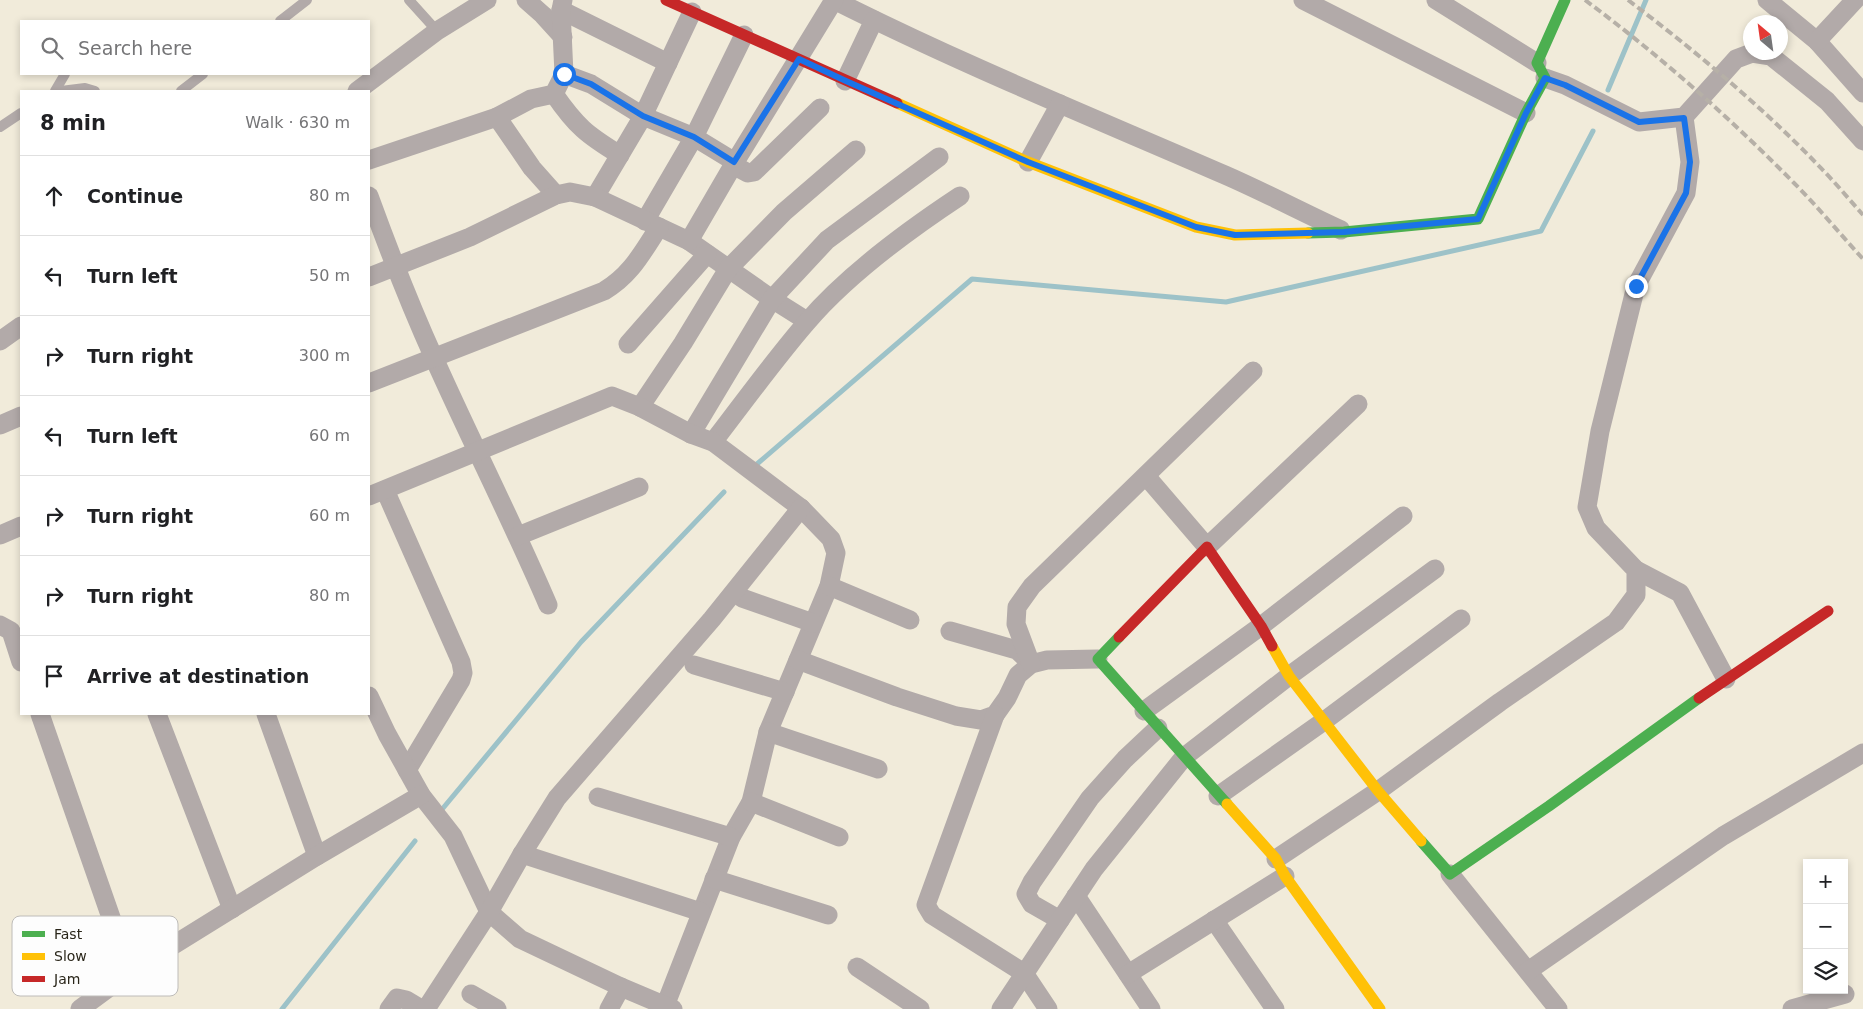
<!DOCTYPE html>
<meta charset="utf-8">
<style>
:root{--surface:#fff;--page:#f6f6f6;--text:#202124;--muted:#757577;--line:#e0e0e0}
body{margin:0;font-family:"DejaVu Sans",sans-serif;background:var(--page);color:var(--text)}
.controls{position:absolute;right:15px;bottom:15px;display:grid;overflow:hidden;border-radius:0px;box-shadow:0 2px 8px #0003}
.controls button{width:45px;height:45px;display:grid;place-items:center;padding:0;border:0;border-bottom:1px solid var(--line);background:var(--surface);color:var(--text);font:25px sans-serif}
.compass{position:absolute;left:1743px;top:15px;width:45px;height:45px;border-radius:50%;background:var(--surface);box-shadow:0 2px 8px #0003;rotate:331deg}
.stop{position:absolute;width:15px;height:15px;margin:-11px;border:4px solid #1a73e8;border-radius:50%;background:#fff}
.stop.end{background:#1a73e8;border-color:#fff;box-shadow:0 1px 5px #0008}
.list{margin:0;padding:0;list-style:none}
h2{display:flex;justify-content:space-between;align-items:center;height:65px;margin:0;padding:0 20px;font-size:21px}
h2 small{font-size:16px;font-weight:400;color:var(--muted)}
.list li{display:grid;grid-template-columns:32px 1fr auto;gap:15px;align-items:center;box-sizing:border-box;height:80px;padding:0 20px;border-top:1px solid var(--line)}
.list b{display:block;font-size:19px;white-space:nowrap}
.list em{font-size:16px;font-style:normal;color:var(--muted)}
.icon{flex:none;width:28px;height:28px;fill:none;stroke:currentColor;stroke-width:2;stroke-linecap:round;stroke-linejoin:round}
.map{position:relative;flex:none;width:1863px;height:1009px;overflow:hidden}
.search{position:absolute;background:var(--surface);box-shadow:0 2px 8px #0003;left:20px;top:20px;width:350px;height:55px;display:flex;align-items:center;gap:12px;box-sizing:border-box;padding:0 18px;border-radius:0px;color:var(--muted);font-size:19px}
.panel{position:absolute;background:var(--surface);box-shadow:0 2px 8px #0003;left:20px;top:90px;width:350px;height:625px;border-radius:0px}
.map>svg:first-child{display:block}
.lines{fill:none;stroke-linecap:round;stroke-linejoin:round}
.stream{stroke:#9dc2c8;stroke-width:5}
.lane{stroke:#b2aaa9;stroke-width:10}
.street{stroke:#b2aaa9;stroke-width:19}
.fast{stroke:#4caf50;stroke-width:11}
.slow{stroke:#ffc107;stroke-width:11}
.jam{stroke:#c62828;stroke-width:11}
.rail{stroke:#b6b0a7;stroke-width:4;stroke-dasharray:8 4;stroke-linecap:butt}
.route{stroke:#1a73e8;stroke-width:6}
.key{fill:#fdfdfd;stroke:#bebcb9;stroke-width:1}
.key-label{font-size:14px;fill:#2a261a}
</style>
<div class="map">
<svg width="1863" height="1009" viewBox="0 0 1863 1009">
<rect width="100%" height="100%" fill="#f1ebda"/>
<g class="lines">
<!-- stream -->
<g class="stream">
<path d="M1608,90L1646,0"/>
<path d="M757,464L972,279L1226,302L1541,231L1593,131"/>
<path d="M439,813L581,642L724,492"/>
<path d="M282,1009L415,841"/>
</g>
<!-- lane -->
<g class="lane">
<path d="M409,0L437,31"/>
<path d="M280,21L307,0"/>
<path d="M55,91L65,74"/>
<path d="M61,91L85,88L95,91"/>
<path d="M181,91L203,74"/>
<path d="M0,127L21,113"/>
</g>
<!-- street -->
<g class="street">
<path d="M526,0L543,15L563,37"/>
<path d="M834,0C961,64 1094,118 1225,175C1264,192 1302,212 1341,230"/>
<path d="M1303,0L1526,113"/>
<path d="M1436,0L1537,63"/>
<path d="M1767,0L1817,41L1863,93"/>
<path d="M561,10L668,63"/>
<path d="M1817,41L1855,0"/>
<path d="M564,74L591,84L643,116L694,137L735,162"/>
<path d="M1545,78L1565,85L1639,122L1684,117L1736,59L1752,53L1771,56L1827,101L1863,141"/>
<path d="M845,81L874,20"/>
<path d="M357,91L437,31L487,0"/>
<path d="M554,94C576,126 587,135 620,155"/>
<path d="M369,160L497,117"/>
<path d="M1028,162L1060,104"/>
<path d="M733,165L748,173L754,172L820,108"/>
<path d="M556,195L532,168L497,117L531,99L554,94L564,74L561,10L563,0"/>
<path d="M369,196C389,251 410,305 434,358C471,441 512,521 548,605"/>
<path d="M595,197L643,116L692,12"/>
<path d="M645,221L694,137L744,35"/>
<path d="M689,241L772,299L807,321"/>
<path d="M369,277L470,237L556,195L570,192L595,197L689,241L735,162L834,0"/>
<path d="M0,341L21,326"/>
<path d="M628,344L707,254"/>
<path d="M369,383L604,291C631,275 642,253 659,227"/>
<path d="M640,407L683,343L728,269L784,212L856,150"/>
<path d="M0,425L21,416"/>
<path d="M691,434L772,299L827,240L939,157"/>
<path d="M713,442C744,402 774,360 807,322C848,274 907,231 960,196"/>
<path d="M1146,476L1207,547L1358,404"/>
<path d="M385,490L461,662L463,673L461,680L407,770"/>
<path d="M369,496L612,396L640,407L691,434L713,442L801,508L831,539L836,553L829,586L768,732L751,802L731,837L665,1006"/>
<path d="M0,535L21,526"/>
<path d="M518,536L639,487"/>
<path d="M1636,570L1680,593L1726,679"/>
<path d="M829,586L910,620"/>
<path d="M742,598L813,623"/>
<path d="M0,625L11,631L21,662"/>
<path d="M950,631L1017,650L1031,663"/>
<path d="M798,660L897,697L956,716L981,720L995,715L1007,698L1018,675L1031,664L1047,660L1098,659"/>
<path d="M1031,664L1016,624L1017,607L1032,586L1253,371"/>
<path d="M694,665L785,692"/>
<path d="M369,696L387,734L421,795L453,836L489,912L520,939L621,987L673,1009"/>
<path d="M1144,711L1261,626L1403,516"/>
<path d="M40,714L130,972"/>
<path d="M157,714L232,909"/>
<path d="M266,714L317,856"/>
<path d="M995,715L926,905L932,915L1024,973L1048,1009"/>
<path d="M768,732L878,769"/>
<path d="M1218,796L1324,721L1461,619"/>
<path d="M598,797L731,837"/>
<path d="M751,802L839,837"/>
<path d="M522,854L701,912"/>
<path d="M1276,859L1378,791L1500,702L1616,622L1636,595V570L1596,528L1587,507L1600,431L1636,286L1686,193L1690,162L1684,117"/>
<path d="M1450,874L1558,1009"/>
<path d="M714,879L828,915"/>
<path d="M1076,896L1151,1009"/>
<path d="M1060,920L1032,904L1026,894L1032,882L1090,798L1125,759L1158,728"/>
<path d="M1214,920L1275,1009"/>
<path d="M857,967L920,1009"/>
<path d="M1528,971L1723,836L1863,753"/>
<path d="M1128,974L1285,876"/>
<path d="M471,994L497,1009"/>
<path d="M80,1009L130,972L317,856L421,795"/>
<path d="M389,1009L397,998L406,1000L421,1009"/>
<path d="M426,1009L489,912L522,854L557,798L712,619L801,508"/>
<path d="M609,1009L621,987"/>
<path d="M1001,1009L1094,869L1184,757L1289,676L1435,569"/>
<path d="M1792,1009L1845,994"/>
</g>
<!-- fast -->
<g class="fast">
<path d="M1308,233L1344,232L1478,219L1526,113L1545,78L1537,63L1565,0"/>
<path d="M1119,637L1098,659L1227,804"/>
<path d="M1421,841L1450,874L1549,806L1699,698"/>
</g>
<!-- slow -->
<g class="slow">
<path d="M897,103L1028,162L1196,227L1235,235L1308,233"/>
<path d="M1272,646L1289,676L1378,791L1421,841"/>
<path d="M1227,804L1276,859L1285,876L1380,1009"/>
</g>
<!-- jam -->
<g class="jam">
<path d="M666,0L897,103"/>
<path d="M1119,637L1207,547L1261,626L1272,646"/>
<path d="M1699,698L1828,611"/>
</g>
<!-- rail -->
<g class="rail">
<path d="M1585,0C1659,55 1729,117 1794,183C1818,207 1840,234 1863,259"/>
<path d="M1628,0C1694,50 1759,104 1817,164C1833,180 1848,198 1863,215"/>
</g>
</g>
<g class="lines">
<!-- route -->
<path class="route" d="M564,74L591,84L643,116L694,137L734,162L799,59L846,81L1028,162L1196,227L1235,235L1344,232L1478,219L1526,113L1545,78L1565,85L1639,122L1684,118L1690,162L1686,193L1636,286"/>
</g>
<!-- legend -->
<rect x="12" y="916" width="166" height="80" rx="8" class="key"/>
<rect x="22" y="931" width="23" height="6" fill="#4caf50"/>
<rect x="22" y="953" width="23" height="7" fill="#ffc107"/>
<rect x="22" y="976" width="23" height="6" fill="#c62828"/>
<g class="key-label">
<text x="54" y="939">Fast</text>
<text x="54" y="961">Slow</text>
<text x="54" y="984">Jam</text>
</g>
</svg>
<div class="controls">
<button>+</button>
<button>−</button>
<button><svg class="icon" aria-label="layers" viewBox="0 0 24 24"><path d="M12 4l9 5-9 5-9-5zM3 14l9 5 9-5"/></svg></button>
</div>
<svg class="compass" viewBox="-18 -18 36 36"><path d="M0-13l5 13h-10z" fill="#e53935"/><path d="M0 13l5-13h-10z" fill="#757577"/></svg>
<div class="stop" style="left:564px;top:74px"></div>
<div class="stop end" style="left:1636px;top:286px"></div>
<div class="search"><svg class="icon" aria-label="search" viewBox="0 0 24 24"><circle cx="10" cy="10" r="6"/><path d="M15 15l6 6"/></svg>Search here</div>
<section class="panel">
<h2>8 min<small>Walk · 630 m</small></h2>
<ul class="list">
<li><svg class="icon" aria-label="ahead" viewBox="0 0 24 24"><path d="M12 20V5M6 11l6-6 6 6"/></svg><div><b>Continue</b></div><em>80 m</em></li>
<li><svg class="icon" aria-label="left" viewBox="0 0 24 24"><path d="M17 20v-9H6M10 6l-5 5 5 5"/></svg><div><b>Turn left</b></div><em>50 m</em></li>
<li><svg class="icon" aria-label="right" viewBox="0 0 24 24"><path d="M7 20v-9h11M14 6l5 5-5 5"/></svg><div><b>Turn right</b></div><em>300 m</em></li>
<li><svg class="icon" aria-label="left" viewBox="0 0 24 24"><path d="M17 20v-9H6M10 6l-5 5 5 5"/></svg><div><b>Turn left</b></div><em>60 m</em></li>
<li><svg class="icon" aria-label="right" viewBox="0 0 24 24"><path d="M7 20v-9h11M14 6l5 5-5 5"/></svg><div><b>Turn right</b></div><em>60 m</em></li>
<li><svg class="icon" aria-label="right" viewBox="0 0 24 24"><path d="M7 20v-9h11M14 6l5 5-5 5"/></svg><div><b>Turn right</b></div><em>80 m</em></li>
<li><svg class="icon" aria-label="arrive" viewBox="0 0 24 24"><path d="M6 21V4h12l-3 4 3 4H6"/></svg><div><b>Arrive at destination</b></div></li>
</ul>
</section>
</div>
